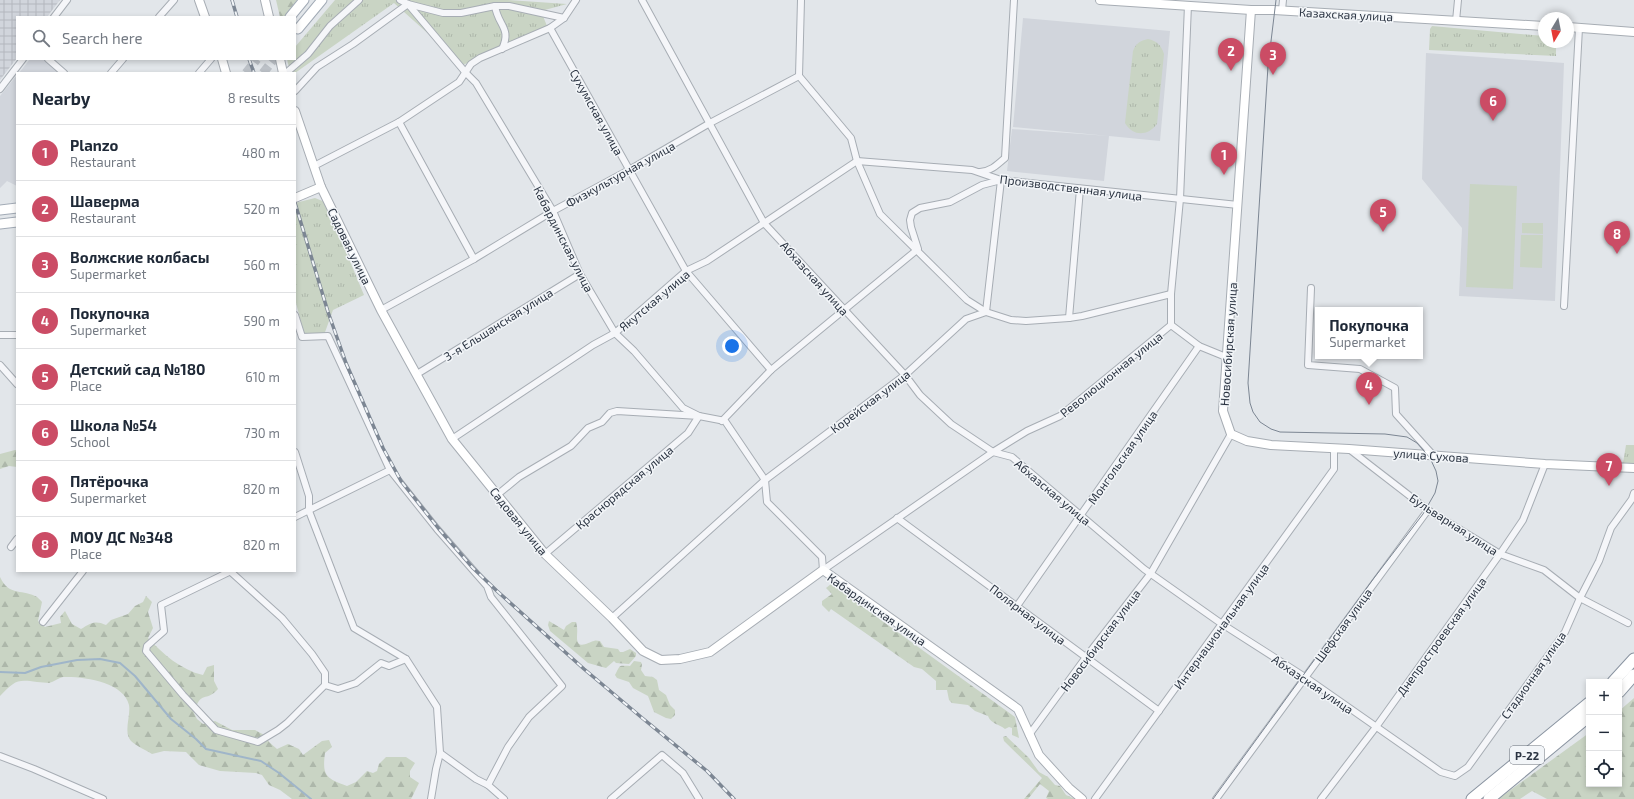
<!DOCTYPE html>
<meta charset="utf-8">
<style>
:root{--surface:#fff;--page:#f2f2f3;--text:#1f2937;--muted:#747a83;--line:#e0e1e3;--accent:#cb4c65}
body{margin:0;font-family:"Exo 2",sans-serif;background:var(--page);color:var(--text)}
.controls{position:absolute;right:12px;bottom:12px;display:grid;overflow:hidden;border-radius:0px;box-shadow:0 2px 6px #0003}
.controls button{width:36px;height:36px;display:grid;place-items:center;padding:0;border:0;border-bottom:1px solid var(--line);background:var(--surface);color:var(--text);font:20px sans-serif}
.compass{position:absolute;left:1538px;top:12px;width:36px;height:36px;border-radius:50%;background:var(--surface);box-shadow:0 2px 6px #0003;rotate:190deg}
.you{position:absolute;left:732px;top:346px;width:14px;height:14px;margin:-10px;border:3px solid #fff;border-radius:50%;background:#1a73e8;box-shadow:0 0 0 6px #1a73e833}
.badge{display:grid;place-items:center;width:26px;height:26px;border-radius:50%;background:var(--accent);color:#fff;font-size:13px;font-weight:700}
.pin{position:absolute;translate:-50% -33px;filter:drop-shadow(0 1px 2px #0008)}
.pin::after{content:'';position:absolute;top:21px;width:14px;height:12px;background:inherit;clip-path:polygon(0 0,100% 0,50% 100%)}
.popup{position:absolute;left:1315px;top:307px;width:108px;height:52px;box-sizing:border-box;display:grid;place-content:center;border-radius:0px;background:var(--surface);filter:drop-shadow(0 1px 3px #0005);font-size:13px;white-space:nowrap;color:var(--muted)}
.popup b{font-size:15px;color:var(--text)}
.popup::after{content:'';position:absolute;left:50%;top:100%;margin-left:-8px;border:8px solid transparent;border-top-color:var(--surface)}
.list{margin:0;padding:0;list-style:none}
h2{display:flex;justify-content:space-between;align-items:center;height:52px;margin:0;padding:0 16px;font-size:17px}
h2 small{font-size:13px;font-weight:400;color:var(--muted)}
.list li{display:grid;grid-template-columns:26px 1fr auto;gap:12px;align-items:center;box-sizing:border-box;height:56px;padding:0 16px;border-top:1px solid var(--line)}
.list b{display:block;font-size:15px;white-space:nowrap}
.list p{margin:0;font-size:13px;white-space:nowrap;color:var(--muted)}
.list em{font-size:13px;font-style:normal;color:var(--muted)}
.icon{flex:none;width:22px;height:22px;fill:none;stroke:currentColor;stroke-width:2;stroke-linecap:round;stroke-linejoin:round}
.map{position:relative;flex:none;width:1634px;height:799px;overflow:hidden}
.search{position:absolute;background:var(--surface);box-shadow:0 2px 6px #0003;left:16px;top:16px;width:280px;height:44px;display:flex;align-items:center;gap:10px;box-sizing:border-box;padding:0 14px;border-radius:0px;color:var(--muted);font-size:15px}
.panel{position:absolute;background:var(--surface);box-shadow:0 2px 6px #0003;left:16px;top:72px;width:280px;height:500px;border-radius:0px}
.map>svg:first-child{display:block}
.built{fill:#d1d5dc}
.industrial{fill:url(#industrial-grid)}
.grass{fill:url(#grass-tufts)}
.forest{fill:url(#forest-firs)}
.pitch{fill:#c9d4c4}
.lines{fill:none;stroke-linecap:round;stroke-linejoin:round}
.stream{stroke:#9fb5c9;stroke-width:2}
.primary-tunnel{stroke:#bdc2c8;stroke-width:9;stroke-dasharray:9 4.5;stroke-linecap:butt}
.street-casing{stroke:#a7adb4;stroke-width:8}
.secondary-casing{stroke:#a7adb4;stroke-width:10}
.primary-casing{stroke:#a2abb6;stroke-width:11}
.highway-casing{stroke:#8a94a1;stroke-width:13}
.street{stroke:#f5f6f9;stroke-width:6}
.secondary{stroke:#fff;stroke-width:8}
.primary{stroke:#fff;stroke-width:9}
.highway{stroke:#fff;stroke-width:11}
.tram{stroke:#7c8693;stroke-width:1}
.rail-casing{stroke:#7c8693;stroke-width:3.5}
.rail{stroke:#f2f5f8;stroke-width:2;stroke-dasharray:6;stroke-linecap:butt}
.labels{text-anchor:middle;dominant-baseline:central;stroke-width:3;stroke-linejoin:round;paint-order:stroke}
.shield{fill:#f2f5f8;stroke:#676e79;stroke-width:1}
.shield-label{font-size:11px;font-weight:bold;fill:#2b3442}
.street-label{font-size:12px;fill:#2b3442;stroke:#f2f5f8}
</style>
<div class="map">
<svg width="1634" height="799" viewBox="0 0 1634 799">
<defs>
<pattern id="industrial-grid" width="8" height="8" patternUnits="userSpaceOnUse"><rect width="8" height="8" fill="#d1d5dc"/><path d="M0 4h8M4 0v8" fill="none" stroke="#b4b7be"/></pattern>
<pattern id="grass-tufts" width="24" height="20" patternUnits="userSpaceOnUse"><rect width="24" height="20" fill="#c9d4c4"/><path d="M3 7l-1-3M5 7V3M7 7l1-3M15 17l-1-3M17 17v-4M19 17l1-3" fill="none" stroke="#adb7aa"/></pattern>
<pattern id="forest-firs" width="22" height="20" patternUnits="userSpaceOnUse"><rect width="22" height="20" fill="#c9d4c4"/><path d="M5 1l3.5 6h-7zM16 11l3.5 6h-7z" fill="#adb7aa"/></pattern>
</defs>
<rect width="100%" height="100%" fill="#e2e6ea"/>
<!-- built -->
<g class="built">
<path d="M1023,18L1170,31L1160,141L1109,136L1104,181L1007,171L1012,129L1109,136L1013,127Z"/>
<path d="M1426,53L1564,63L1555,301L1459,296L1462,228L1422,179Z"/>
<path d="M30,59H44L61,73H19Z"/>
<path d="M17,75V186L7,181L0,188V96Z"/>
</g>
<!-- industrial -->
<path class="industrial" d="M0,0H60L47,17H17V58L0,80Z"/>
<!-- grass -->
<g class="grass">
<path d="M335,0H508L567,4L541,11L547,26L463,65L394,3L295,73H290L287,59H295V47Z"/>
<path d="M1432,26L1544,36V42H1556V56L1429,50L1430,29Z"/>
<path d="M1148,39C1157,41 1161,45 1164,54L1157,124C1148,136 1133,137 1125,123L1133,51C1136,43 1140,41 1148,39Z"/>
<path d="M315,198L325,202L329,211L364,295L333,310L324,335L304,334L295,299V203Z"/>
<path d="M1626,445H1634V464L1623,463Z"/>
</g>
<!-- forest -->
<g class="forest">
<path d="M276,0H297L284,17H280Z"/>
<path d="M15,450H17V467L9,466L0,469V454Z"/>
<path d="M0,577C9,596 20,589 35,596C38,597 40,600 42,602L38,621L45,627L61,623L60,617L65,611L72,624L81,629C91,623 95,620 106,625L111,620L128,614L135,606L143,602L146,596L152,602L148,612L153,628L148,638C163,654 181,670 203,675L207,667L214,665V681L218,689C206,703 201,689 194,713L197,719L203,724L215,721L232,730H255L266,736L269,742L277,749L288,744L299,749L303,755L322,741L329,740L332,747L325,753C322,776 326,778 347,786L356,782L367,771L373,773L377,771L379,764L386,757H406L415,763L410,771V777L419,783L411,799H292L280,790L269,785L262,775L256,773L220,771L199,765L186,752L164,751L152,754C146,750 136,746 131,741C123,732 131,716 129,705C124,682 83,676 63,677C58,678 54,682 49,683C46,683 41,682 37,682C16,679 15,681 0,696Z"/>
<path d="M831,584L1015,717L1019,738L1012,735V728L1009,727L1005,729C999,724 991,724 988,716L975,711L968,705L952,703L949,700L947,690H936V681L922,669L914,667L831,609L829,612L822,605V601L832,594L826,588Z"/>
<path d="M549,621L564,630L566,626L572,622H576C578,629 577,633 577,639C578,650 589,642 594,641C596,640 598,641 600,641L604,647L618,649L620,652H623L630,649L636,653V656L629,664L616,663L614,661L606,668L588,663L550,631L548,625Z"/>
<path d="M634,661L641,662L642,665L641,670L645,676L653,677L657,680L659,690L666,695L670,705L675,710V715L671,719L666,718L654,712L648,696L633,688L629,682L617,678L615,675C621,664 618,666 630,666Z"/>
<path d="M1634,698V799H1547L1532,791L1520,799H1498L1589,733V784H1619V711Z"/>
<path d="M1006,736L1029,758L1039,772L1048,777L1055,785L1060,786L1066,795L1075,799H1048L1046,798L1049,791L1040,784L1028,799H1024L1042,778L1004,741L1003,737Z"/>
</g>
<!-- pitch -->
<g class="pitch">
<path d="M1470,184L1517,186L1513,289L1466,287Z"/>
<path d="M1522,223H1543V234L1522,233Z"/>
<path d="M1521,235H1543L1542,268L1520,267Z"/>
</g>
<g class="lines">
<!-- stream -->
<path class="stream" d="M0,672L25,673L41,667L77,660L100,659L120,663L135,676L171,719L196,739L206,749L261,761L279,773L311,799"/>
<!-- primary-tunnel -->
<g class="primary-tunnel">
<path d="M246,73L257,59"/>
<path d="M263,73L274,59"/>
</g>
<!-- street casing -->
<g class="street-casing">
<g id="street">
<path d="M400,0L408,4L443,13H461L495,6H509L564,18"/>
<path d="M642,0L764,223L905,375L920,395L951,424L993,452L1012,457L1144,569L1222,624L1305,677L1441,772L1455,776L1468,767L1565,632L1580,598L1599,561L1611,528L1632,499L1634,493"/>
<path d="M801,0L799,76L851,138L857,161L880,214L967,300L986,312L1011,320L1026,321L1069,318L1082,316L1171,294"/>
<path d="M495,6C498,26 512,28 502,49"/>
<path d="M1282,10L1283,0"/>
<path d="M54,17L67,0"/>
<path d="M159,17L174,0"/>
<path d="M1456,21L1458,0"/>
<path d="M550,28L686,271L771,370"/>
<path d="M48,59L64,73"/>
<path d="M111,73L123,59"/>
<path d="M199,73L211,59"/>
<path d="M286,73L308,54L330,26L359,0"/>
<path d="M0,89L23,59"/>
<path d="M295,91L317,67L353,44L408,4L466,73L476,83L553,211L580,274L615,333L634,351L683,408L699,416L725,421L765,480L767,502L822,557L823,570"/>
<path d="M399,122L474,259"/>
<path d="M857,161L972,170L1001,180L1238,205"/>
<path d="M314,166L399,122L459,82L471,64L480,58L550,28L564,18L576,0"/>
<path d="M980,172C991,171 997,165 1005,158L1014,0"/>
<path d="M1311,288L1308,365L1360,369L1395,388L1396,414L1433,455"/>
<path d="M1564,306L1579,28"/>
<path d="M381,310L474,259L553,211L629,170L710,123L799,76"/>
<path d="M295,315L302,337L328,336L390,470L437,529L487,586L491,597L562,686L529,717L508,747L488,785"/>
<path d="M1069,318L1080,189"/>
<path d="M1171,325V294L1180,199L1188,5"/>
<path d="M1171,325L1199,346L1226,357"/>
<path d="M0,335H17"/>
<path d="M0,365L17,384"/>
<path d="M417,374L580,274"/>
<path d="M722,421L771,370L918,249L911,227L910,220L912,213L920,208L950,202L982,185L1001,180L986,312"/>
<path d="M452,439L593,345L615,333L686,271L707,261L857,161"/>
<path d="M1349,449L1428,510L1500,554L1544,570L1580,598L1628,623"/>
<path d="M295,452L309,496V511L354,628L406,659L437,707L440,753L436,769L431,799"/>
<path d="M497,495L519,477L571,446L588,428L602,422L610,413L617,411L699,416L688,433L545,554"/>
<path d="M295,517L390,470"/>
<path d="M897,518L1159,711"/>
<path d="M11,547L17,539"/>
<path d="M823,570L993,452L1027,431L1060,416L1171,325"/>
<path d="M231,571L161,605L164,631L147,646L146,651L183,695L216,730L258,742L278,730L287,723L325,685L338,689L356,683L381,663L389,666L406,659"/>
<path d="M231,572L282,618L312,654L325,673V685"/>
<path d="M1017,606L1199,346"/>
<path d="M612,618L765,480L905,375L966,319L986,312"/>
<path d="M43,622L83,571"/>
<path d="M1029,735L1086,657L1151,573L1231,434"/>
<path d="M440,753L476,779L488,785L504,799"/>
<path d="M0,756L34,769L103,799"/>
<path d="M611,799L662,755L683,773L699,799"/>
<path d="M1095,799L1334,469V448"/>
<path d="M1216,799L1428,510"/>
<path d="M1321,799L1376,727L1500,554L1523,520L1545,464"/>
</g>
</g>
<!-- secondary casing -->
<g class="secondary-casing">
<g id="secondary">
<path d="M199,0L205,17"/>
<path d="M265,0L269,17"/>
<path d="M1100,0L1251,10H1274L1544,26"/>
<path d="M1251,10L1223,411L1231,434L1247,441L1271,445L1349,449L1545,464L1634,468"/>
<path d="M1568,27L1634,32"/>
<path d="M222,59L226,73"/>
<path d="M280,59L283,73"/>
<path d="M295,111L321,187L381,310L452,439L545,554L612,618L643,651L661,660L680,659L710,652L823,570L1018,709L1039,755L1069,788L1082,799"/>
<path d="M295,198L321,187"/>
</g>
</g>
<!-- primary casing -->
<g class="primary-casing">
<g id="primary">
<path d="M290,17L304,0"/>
<path d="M298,29L322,0"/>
<path d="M0,210L17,208"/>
<path d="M0,224L17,222"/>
</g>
</g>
<!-- highway casing -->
<g class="highway-casing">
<g id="highway">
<path d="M1613,682L1634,659"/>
<path d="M1619,692L1634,675"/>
<path d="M1472,799L1589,703"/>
<path d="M1489,799L1589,716"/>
</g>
</g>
<!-- street -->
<use href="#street" class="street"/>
<!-- secondary -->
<use href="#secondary" class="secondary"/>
<!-- primary -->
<use href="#primary" class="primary"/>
<!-- highway -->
<use href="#highway" class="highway"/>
<!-- tram -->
<path class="tram" d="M1213,799L1374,578L1423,514L1435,493L1438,481L1436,471L1430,458L1417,443L1407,437L1385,434L1280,432L1271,429L1260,422L1253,412L1250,403L1248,383L1268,66L1276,0"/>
<!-- rail casing -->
<g class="rail-casing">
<g id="rail">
<path d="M232,0L237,17"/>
<path d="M249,59L254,73"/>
<path d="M295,203L328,312L346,363L383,448L401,481L439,529L473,568L497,591L584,669L641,717L707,771L734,799"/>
</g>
</g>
<!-- rail -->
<use href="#rail" class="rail"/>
</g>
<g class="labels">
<!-- shield labels -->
<rect class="shield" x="1510" y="746" width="34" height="18" rx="3"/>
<g class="shield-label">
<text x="1527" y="755">Р-22</text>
</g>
<!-- street labels -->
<g class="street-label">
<text transform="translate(1346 14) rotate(3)">Казахская улица</text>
<text transform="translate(597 112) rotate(61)">Сухумская улица</text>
<text transform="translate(620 174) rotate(-29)">Физкультурная улица</text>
<text transform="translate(1071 187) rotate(7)">Производственная улица</text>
<text transform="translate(564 239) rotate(63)">Кабардинская улица</text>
<text transform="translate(350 246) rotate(64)">Садовая улица</text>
<text transform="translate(815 278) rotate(48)">Абхазская улица</text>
<text transform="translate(654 300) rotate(-40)">Якутская улица</text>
<text transform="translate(498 324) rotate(-32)">3-я Ельшанская улица</text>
<text transform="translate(1228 344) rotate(-86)">Новосибирская улица</text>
<text transform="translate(1111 374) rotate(-39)">Революционная улица</text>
<text transform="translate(870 401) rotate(-37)">Корейская улица</text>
<text transform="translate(1431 455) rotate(4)">улица Сухова</text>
<text transform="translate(1122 457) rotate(-55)">Монгольская улица</text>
<text transform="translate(624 487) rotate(-40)">Краснорядская улица</text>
<text transform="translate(1053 492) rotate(40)">Абхазская улица</text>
<text transform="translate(519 521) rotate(51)">Садовая улица</text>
<text transform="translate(1454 524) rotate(33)">Бульварная улица</text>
<text transform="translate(877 609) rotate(35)">Кабардинская улица</text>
<text transform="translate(1028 614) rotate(37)">Полярная улица</text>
<text transform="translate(1343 625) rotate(-54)">Шефская улица</text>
<text transform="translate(1221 626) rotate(-54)">Интернациональная улица</text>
<text transform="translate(1441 636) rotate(-54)">Днепростроевская улица</text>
<text transform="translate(1100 640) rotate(-53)">Новосибирская улица</text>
<text transform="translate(1533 675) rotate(-55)">Стадионная улица</text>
<text transform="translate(1313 684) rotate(34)">Абхазская улица</text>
</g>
</g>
</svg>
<div class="controls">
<button>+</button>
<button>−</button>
<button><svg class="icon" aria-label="locate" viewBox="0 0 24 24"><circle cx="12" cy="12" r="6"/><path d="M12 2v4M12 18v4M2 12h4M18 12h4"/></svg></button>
</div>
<svg class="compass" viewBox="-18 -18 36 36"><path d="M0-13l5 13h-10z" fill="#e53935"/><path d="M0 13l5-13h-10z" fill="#747a83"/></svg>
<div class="you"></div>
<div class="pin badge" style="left:1224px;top:175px">1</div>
<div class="pin badge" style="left:1231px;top:71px">2</div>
<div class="pin badge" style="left:1273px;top:75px">3</div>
<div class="pin badge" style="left:1369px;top:405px">4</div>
<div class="popup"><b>Покупочка</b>Supermarket</div>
<div class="pin badge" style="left:1383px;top:232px">5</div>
<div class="pin badge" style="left:1493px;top:121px">6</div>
<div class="pin badge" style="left:1609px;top:486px">7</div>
<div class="pin badge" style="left:1617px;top:254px">8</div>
<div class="search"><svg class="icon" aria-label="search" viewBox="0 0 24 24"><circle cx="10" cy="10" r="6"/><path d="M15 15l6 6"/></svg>Search here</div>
<section class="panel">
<h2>Nearby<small>8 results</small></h2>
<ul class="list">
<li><span class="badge">1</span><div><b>Planzo</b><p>Restaurant</p></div><em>480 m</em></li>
<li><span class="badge">2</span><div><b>Шаверма</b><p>Restaurant</p></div><em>520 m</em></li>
<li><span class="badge">3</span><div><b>Волжские колбасы</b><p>Supermarket</p></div><em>560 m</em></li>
<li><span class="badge">4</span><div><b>Покупочка</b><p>Supermarket</p></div><em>590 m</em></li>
<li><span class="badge">5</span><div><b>Детский сад №180</b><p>Place</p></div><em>610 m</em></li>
<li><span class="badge">6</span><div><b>Школа №54</b><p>School</p></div><em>730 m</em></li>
<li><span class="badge">7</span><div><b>Пятёрочка</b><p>Supermarket</p></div><em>820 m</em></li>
<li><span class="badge">8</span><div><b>МОУ ДС №348</b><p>Place</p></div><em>820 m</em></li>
</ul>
</section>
</div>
